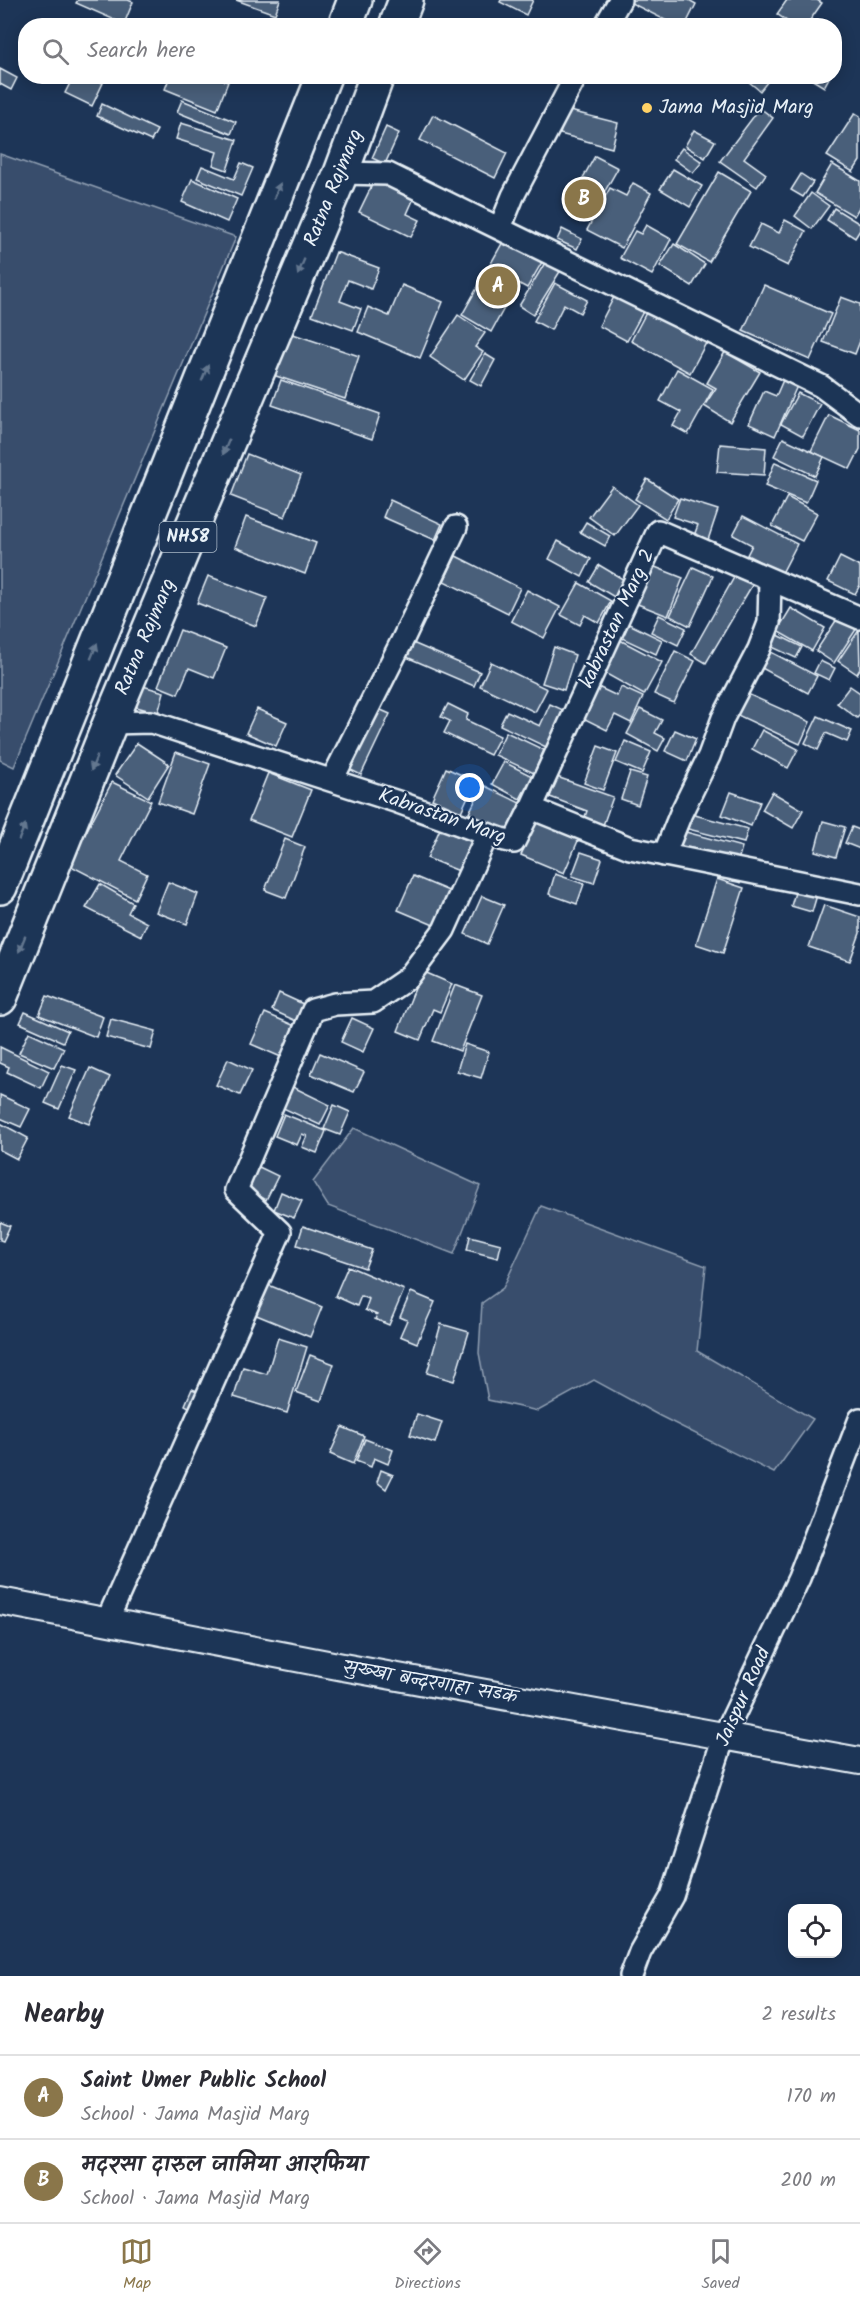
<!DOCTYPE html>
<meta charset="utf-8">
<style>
:root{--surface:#fff;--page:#f7f7f7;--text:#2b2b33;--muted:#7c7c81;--line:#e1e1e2;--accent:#8a764a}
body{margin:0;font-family:Kalam,"Playpen Sans Deva",sans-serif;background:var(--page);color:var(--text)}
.controls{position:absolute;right:18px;bottom:18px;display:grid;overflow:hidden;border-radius:12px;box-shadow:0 3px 15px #0003}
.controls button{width:54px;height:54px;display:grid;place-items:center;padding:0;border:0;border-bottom:2px solid var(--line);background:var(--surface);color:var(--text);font:30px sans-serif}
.you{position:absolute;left:470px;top:788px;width:21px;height:21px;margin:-15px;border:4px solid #fff;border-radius:50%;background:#1a73e8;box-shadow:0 0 0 9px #1a73e833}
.badge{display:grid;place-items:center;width:39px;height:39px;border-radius:50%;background:var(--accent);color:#fff;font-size:20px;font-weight:700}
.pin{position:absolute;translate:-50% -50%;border:3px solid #fff;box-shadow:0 2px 6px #0006}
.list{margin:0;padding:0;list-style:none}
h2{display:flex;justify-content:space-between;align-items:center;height:78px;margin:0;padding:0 24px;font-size:26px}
h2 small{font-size:20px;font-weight:400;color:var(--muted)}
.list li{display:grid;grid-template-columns:39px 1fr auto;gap:18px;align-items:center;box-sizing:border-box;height:84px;padding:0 24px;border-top:2px solid var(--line)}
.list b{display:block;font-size:22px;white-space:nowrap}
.list p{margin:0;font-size:20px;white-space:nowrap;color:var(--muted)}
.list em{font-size:20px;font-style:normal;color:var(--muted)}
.icon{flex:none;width:33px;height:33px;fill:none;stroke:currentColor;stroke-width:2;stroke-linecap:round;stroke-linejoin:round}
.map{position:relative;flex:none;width:860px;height:1976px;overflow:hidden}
.search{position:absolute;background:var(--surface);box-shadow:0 3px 15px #0003;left:18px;right:18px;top:18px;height:66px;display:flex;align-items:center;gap:15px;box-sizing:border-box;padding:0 21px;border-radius:24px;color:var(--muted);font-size:22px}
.sheet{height:246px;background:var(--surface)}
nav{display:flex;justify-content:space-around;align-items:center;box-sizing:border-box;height:84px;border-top:2px solid var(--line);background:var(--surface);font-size:16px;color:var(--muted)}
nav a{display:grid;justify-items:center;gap:3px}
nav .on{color:var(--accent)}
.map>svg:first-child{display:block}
.green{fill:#374d6c;stroke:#909fb2;stroke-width:1.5}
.building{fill:#495e7a;stroke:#e8f1f8;stroke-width:1.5}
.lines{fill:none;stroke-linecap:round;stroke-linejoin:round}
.minor-casing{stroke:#e8f1f8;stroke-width:26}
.tertiary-casing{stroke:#e8f1f8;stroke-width:30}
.trunk-casing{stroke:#e8f1f8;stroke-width:38}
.minor{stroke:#1d3557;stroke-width:21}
.tertiary{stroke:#1d3557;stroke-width:26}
.trunk{stroke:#1d3557;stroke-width:33}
.oneway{fill:#64778f}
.poi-dot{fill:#ffd166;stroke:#1d3557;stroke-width:2}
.labels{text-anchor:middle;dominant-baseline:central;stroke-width:4.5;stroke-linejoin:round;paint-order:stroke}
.shield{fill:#1d3557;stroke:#abb9c8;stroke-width:1.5}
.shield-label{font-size:18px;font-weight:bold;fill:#e8f1f8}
.poi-label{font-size:20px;fill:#e8f1f8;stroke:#1d3557;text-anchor:start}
.street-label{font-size:20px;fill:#e8f1f8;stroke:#1d3557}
</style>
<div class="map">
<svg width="860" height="1976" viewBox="0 0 860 1976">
<rect width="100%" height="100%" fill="#1d3557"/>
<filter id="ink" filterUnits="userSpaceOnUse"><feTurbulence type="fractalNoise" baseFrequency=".0167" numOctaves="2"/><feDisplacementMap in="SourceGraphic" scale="12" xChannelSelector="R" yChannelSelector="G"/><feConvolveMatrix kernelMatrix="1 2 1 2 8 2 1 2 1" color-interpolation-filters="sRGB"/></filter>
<g filter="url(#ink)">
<!-- green -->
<g class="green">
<path d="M0,154L236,237L14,767L0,760Z"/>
<path d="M354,1128L480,1186L454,1254L328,1206L313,1182Z"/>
<path d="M541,1206L706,1266L697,1351L813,1419L774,1473L660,1416L594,1380L538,1411L488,1400L479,1353L482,1303L503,1288Z"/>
</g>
<!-- building -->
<g class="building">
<path d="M78,0H128L133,2L124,24L76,3Z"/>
<path d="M236,0H280L275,14Z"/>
<path d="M501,0H533L526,15L500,2Z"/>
<path d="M630,0H689L696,4L685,26H677L629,2Z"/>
<path d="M787,0H817L822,3L806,26H794L777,14Z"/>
<path d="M0,69L17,78L11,90L0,84Z"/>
<path d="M56,76H90L103,83L92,106L65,93L70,83Z"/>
<path d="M170,76H213L228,82L217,110L165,89Z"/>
<path d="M742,76H772L760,91Z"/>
<path d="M806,76H830L824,87Z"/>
<path d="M182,100L236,122L231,134L177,112Z"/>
<path d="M102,104L157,130L151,141L97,116Z"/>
<path d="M760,108L773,118L744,158L766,174L757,187L720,161Z"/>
<path d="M566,110L618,123L612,148L560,134Z"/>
<path d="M855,113L860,116V161L853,172L827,156Z"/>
<path d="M433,115L507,153L495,178L420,140Z"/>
<path d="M181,123L237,140L227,170L213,165L217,152L176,139Z"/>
<path d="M386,127L399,133L385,164L372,158Z"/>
<path d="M694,130L715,141L705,158L685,146Z"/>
<path d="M682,148L702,162L693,173L674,159Z"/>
<path d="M595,156L618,168L589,219L567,207Z"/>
<path d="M241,163L253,168L241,196L197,178L202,166L234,179Z"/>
<path d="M832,164L860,181V206L854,216L815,193Z"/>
<path d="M673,169L702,186L690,207L660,189Z"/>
<path d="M719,172L751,191L709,262L677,244Z"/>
<path d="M801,174L813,182L803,197L791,190Z"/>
<path d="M192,179L237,199L227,222L182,202Z"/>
<path d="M375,179L414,198L407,214L420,220L411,237L359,212Z"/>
<path d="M633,183L651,193L622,248L587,230L610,188L626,196Z"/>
<path d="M811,193L829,206L812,229L795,216Z"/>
<path d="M834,208L860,224V230L855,238L827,220Z"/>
<path d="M785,220L806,231L788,266L749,247L761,224L779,233Z"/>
<path d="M646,225L671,239L652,275L620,258L635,231L641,234Z"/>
<path d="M562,229L582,239L577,249L557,240Z"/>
<path d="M504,240L542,262L527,288L518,283L491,332L462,315Z"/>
<path d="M674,244L705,264L692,286L660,266Z"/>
<path d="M336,252L379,268L371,289L348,280L340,301L361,309L353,330L312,315Z"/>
<path d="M546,261L561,270L533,315L519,306Z"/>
<path d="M555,283L587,300L580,313L564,304L551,330L534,321Z"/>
<path d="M402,285L443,302L420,358L358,332L368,307L389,316Z"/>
<path d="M764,285L831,314L810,360L743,331Z"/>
<path d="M616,293L645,308L627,341L599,326Z"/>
<path d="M841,297L860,304V341L855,354L823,342Z"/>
<path d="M648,309L707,341L690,373L631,341Z"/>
<path d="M458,315L485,333L475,347L483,352L464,380L430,357Z"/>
<path d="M275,328L359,356L345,399L261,371Z"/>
<path d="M725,352L760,372L730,422L704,406L716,388L707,383Z"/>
<path d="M485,354L495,360L481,386L470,380Z"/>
<path d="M677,369L713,389L688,434L673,426L681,412L660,401Z"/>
<path d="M281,380L380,414L372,439L272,405Z"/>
<path d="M783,380L797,386L775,436L749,424L764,391L776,396Z"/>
<path d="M798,393L820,404L803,436L781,424Z"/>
<path d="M829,415L860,430V449L850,469L811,451Z"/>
<path d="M783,438L824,457L815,476L774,456Z"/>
<path d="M720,444L766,448L764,475L717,472Z"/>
<path d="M247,454L301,475L285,517L231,496Z"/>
<path d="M775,462L816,480L806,503L765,486Z"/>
<path d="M647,479L678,499L666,519L635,499Z"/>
<path d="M612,486L638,505L615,536L589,517Z"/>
<path d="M787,497L817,513L802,541L772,526Z"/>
<path d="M680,498L718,510L706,546L692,541L698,525L673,517Z"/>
<path d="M390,500L442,524L435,540L383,517Z"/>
<path d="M743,516L797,544L782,573L747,555L752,545L733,535Z"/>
<path d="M246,517L316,543L305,574L235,547Z"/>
<path d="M586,522L610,536L605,546L580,532Z"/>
<path d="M558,541L591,559L582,577L549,559Z"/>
<path d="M456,556L520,588L508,613L444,581Z"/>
<path d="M840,557L860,567V585L855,594L828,581Z"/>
<path d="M599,565L626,581L616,598L589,582Z"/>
<path d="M650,565L683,578L668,616L635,603Z"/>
<path d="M693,567L713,576L690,626L670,616Z"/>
<path d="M736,574L754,582L706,663L691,654Z"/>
<path d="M208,576L267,598L256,626L197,603Z"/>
<path d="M579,583L611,601L599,623L585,615L580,625L561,615Z"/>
<path d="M527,590L560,607L544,638L511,621Z"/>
<path d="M791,608L825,628L812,651L777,631Z"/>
<path d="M659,615L686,628L678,645L651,632Z"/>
<path d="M839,616L857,628L834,663L816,651Z"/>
<path d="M629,624L662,640L656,654L622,638Z"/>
<path d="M180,630L226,648L214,678L189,668L178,694L158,686Z"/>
<path d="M859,630L860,669L857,674L838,661Z"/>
<path d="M776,634L802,647L796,658L770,646Z"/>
<path d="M618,639L662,662L644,695L601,671Z"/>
<path d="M408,641L480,672L474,686L402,655Z"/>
<path d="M554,647L575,655L564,690L542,683Z"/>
<path d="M767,650L817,676L808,693L758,666Z"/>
<path d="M675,651L695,661L674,703L654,694Z"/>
<path d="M820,661L835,668L829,680L814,673Z"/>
<path d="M491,662L547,689L535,712L480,686Z"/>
<path d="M132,683L164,692L158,713L126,704Z"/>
<path d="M850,686L860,693V715L857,718L837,703Z"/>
<path d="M598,687L617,696L621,687L643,697L631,723L615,715L607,730L583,718Z"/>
<path d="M741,691L810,722L800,744L731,712Z"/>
<path d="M448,704L468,714L466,720L500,736L490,755L444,733L450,721L441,717Z"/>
<path d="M550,704L563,710L546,747L500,725L507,711L540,726Z"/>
<path d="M374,707L390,714L361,775L345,767Z"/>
<path d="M257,709L287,722L276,746L246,733Z"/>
<path d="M640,709L662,720L655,733L665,738L658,751L627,734Z"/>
<path d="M818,716L852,731L847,742L826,733L818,750L805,743Z"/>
<path d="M675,730L696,739L687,761L665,751Z"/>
<path d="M762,730L798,749L788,768L752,749Z"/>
<path d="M506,732L544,750L534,773L495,755Z"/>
<path d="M625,741L651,752L642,773L616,762Z"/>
<path d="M137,743L169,764L148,797L115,775Z"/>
<path d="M598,746L617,753L603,790L584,783Z"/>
<path d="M176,752L210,764L192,814L158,802Z"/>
<path d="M504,762L532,776L520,799L492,784Z"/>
<path d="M446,768L475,781L461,812L432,799Z"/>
<path d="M630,772L647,777L638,805L621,799Z"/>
<path d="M268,773L311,790L292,837L249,820Z"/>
<path d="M557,777L613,797L601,831L582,825L587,811L550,797Z"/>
<path d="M112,782L151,801L121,861L147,874L135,899L69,865Z"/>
<path d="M483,785L520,803L506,831L469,813Z"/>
<path d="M731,792L760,802L751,826L722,815Z"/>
<path d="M772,792L803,810L793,828L762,810Z"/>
<path d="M691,814L748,829L744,843L688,829Z"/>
<path d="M538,815L581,834L564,873L521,855Z"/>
<path d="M823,821L845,827L836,857L815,851Z"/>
<path d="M852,827L860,830V849L845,843Z"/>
<path d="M440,829L472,842L459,871L427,858Z"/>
<path d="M682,831L742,847L737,864L677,848Z"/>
<path d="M285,839L305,847L286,898L265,890Z"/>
<path d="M581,852L602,859L594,883L572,876Z"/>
<path d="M555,874L584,884L577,904L549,894Z"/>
<path d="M413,876L451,892L436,926L398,910Z"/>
<path d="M717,879L744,888L723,953L696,944Z"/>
<path d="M168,882L198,894L187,924L156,912Z"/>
<path d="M100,884L133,903L128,913L147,923L141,936L86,908Z"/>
<path d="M796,889L817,895L812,912L791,906Z"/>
<path d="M482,896L504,905L487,944L465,934Z"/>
<path d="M824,905L860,917V933L850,961L809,947Z"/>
<path d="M422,971L452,984L440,1012L433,1009L420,1040L398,1031Z"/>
<path d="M455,985L482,995L460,1051L433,1041Z"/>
<path d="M279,993L303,1004L296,1021L272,1010Z"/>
<path d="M47,996L103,1017L96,1037L39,1015Z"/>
<path d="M25,1012L68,1031L63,1042L20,1023Z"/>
<path d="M265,1013L295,1026L281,1057L251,1044Z"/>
<path d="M352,1018L374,1028L363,1052L341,1042Z"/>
<path d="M111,1019L156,1031L151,1049L106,1037Z"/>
<path d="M29,1032L64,1048L54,1068L19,1053Z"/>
<path d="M465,1044L489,1052L481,1078L457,1071Z"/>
<path d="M0,1047L49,1071L41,1088L7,1072L9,1067L0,1063Z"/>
<path d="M320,1053L364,1072L354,1092L311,1074Z"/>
<path d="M228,1059L252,1070L240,1095L216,1085Z"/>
<path d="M62,1065L76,1070L59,1109L45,1103Z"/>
<path d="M90,1068L110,1077L89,1124L69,1116Z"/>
<path d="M293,1087L330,1105L320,1125L283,1108Z"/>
<path d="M0,1095L30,1109L21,1127L0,1118Z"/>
<path d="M334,1105L350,1112L340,1135L324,1129Z"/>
<path d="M284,1114L326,1131L317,1153L302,1147L307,1136L302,1134L297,1145L275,1136Z"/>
<path d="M0,1123L28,1138L17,1159L0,1150Z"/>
<path d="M257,1166L278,1176L266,1200L247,1188Z"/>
<path d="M281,1192L302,1201L294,1218L274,1210Z"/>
<path d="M0,1222L10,1226L3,1241L0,1240Z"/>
<path d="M303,1226L372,1250L365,1268L297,1245Z"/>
<path d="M470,1236L501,1244L498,1258L467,1250Z"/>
<path d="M348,1266L404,1290L389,1325L375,1319L377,1315L365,1310L369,1299L361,1296L357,1306L335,1296Z"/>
<path d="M266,1284L322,1307L310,1337L254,1314Z"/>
<path d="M411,1292L435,1302L417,1343L400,1336L407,1320L400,1317Z"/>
<path d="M441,1324L469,1332L454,1381L427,1373Z"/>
<path d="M278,1338L307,1347L287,1413L234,1397L243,1367L267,1374Z"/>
<path d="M310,1355L334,1364L321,1401L296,1392Z"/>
<path d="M192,1389L202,1393L194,1410L185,1405Z"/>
<path d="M417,1414L442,1422L435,1443L410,1435Z"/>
<path d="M342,1427L364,1436L353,1464L330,1454Z"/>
<path d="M365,1439L393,1450L388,1464L374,1458L371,1467L356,1461Z"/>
<path d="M381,1470L393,1475L386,1489L377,1482Z"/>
</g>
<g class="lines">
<!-- minor casing -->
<g class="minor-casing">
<g id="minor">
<path d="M605,26L620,0"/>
<path d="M341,173L388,174L821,386L860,415"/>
<path d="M500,228L513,196L576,76"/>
<path d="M110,723L151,722L398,802L501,839L514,842L531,808L630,848L860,894"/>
<path d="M332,780L403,639L456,527"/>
<path d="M531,808L658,531L860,618"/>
<path d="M664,855L681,813L709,756L723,718L759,649L769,623L770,580"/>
<path d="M107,1621L280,1232L236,1190L313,1010L335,1004L373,1002L408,978L444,930L487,835"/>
<path d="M631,1976L640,1952L672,1896L724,1736L799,1578L860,1419"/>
</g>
</g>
<!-- tertiary casing -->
<g class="tertiary-casing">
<path id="tertiary" d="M0,1601L343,1667L860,1761"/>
</g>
<!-- trunk casing -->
<g class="trunk-casing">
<g id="trunk">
<path d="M345,26L355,0"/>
<path d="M396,26L406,0"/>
<path d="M0,887L324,76"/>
<path d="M0,998L110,723L341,173L377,76"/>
</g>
</g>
<!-- minor -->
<use href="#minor" class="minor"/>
<!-- tertiary -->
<use href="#tertiary" class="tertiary"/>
<!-- trunk -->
<use href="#trunk" class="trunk"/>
</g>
<!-- one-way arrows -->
<defs><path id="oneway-solid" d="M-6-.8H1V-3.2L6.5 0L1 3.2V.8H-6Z" transform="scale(1.5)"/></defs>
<g class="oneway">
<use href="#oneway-solid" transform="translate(277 191) rotate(-68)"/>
<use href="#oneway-solid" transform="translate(301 267) rotate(113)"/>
<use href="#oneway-solid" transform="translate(205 373) rotate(-68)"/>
<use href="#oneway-solid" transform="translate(226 447) rotate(113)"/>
<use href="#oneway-solid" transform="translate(94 651) rotate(-68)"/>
<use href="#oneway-solid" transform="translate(94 763) rotate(112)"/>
<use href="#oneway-solid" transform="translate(22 832) rotate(-68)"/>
<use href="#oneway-solid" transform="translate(22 944) rotate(112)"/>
</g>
</g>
<!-- markers -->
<circle class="poi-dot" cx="647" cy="108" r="6"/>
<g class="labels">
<!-- shield labels -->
<rect class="shield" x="159.5" y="522" width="57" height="30" rx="4.5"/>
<g class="shield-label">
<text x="188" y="537">NH58</text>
</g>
<!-- poi labels -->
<g class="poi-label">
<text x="659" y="108">Jama Masjid Marg</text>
</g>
<!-- street labels -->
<g class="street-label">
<text transform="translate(334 188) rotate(-68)">Ratna Rajmarg</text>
<text transform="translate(618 619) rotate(-65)">kabrastan Marg 2</text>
<text transform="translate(146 637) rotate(-67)">Ratna Rajmarg</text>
<text transform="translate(442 817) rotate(19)">Kabrastan Marg</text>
<text transform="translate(430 1683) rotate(10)">सुख्खा बन्दरगाहा सडक</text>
<text transform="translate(744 1697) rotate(-66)">Jaispur Road</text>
</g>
</g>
</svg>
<div class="controls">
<button><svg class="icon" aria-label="locate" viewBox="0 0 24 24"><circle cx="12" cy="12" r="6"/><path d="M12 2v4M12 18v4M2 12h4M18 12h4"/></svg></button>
</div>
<div class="you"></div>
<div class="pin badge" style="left:498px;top:286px">A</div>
<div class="pin badge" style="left:584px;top:199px">B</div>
<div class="search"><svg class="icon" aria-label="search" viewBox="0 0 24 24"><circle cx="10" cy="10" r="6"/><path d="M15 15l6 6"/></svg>Search here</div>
</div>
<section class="sheet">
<h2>Nearby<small>2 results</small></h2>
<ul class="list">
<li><span class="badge">A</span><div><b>Saint Umer Public School</b><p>School · Jama Masjid Marg</p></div><em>170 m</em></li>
<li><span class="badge">B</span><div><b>मदरसा दारुल जामिया आरफिया</b><p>School · Jama Masjid Marg</p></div><em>200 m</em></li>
</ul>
</section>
<nav>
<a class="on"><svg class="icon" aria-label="map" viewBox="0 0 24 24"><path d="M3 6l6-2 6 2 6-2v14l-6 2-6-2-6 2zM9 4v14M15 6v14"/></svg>Map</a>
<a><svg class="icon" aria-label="directions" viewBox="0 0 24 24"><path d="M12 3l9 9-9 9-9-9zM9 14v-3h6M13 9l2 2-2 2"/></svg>Directions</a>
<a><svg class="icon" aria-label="saved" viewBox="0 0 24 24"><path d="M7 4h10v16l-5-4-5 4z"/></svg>Saved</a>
</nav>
